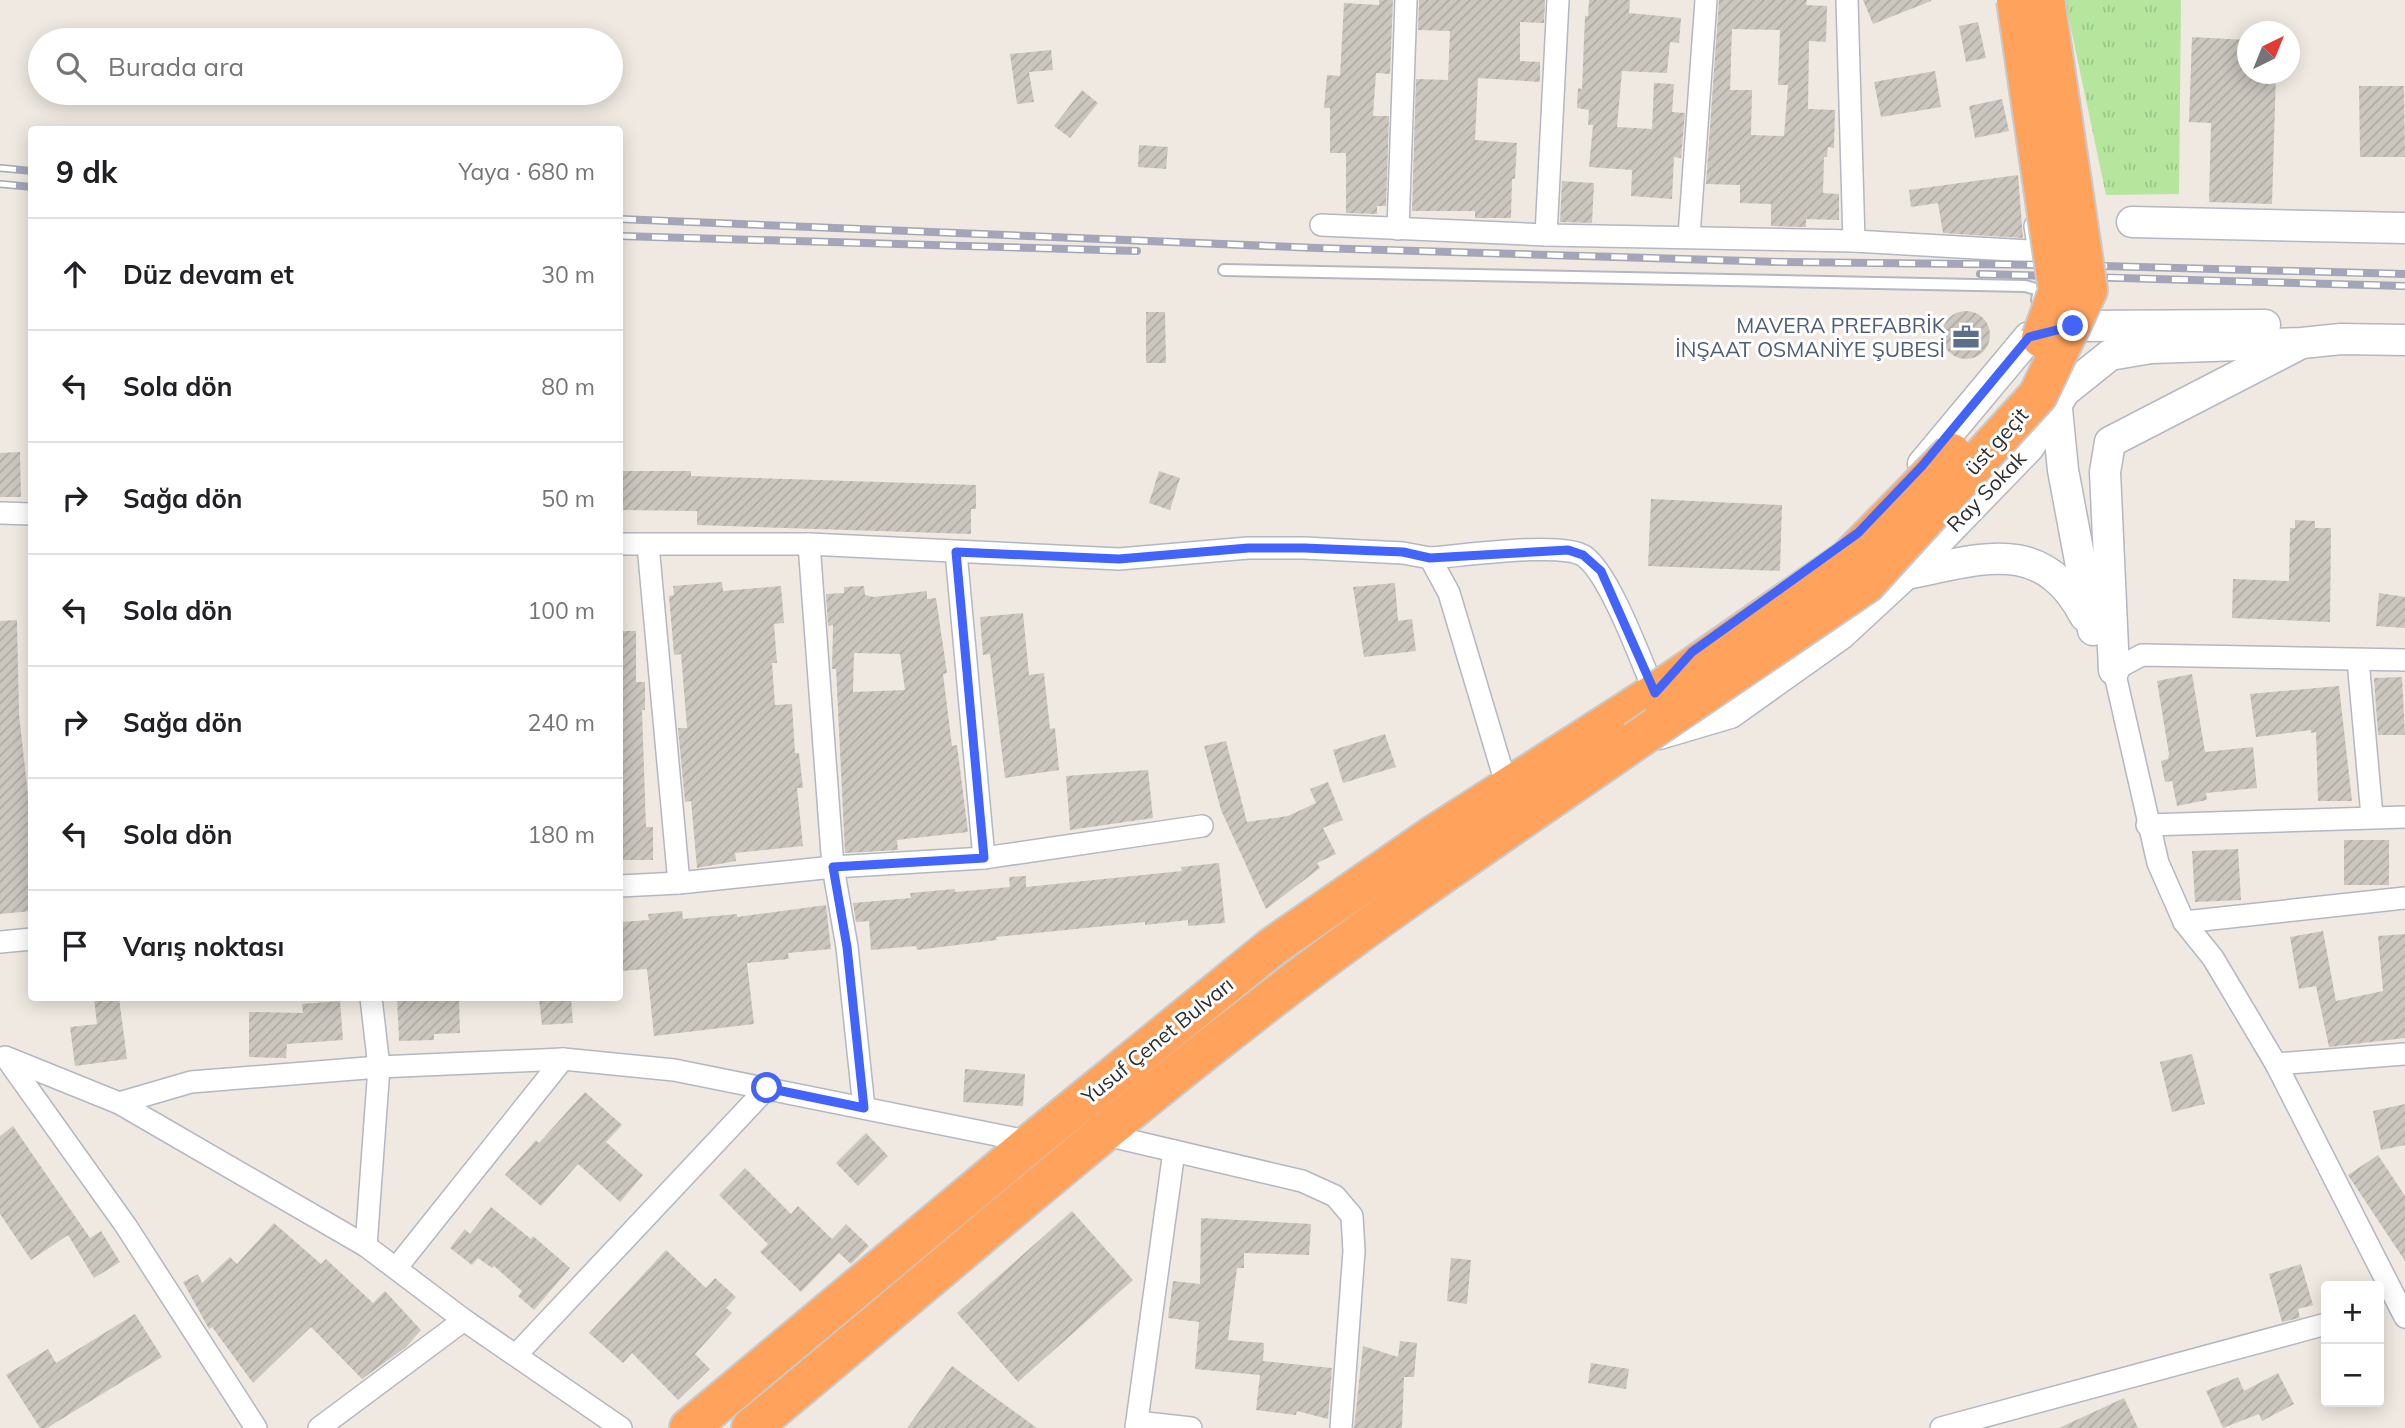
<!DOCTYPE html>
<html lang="tr">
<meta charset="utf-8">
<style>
:root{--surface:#fff;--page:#f6f6f6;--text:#202124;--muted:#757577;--line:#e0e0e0}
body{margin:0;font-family:Mulish,sans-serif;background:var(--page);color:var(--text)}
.controls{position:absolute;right:21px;bottom:21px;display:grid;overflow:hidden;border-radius:7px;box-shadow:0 4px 18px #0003}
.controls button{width:63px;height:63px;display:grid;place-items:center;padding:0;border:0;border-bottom:2px solid var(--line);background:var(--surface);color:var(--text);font:35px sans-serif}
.compass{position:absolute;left:2237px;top:21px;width:63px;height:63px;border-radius:50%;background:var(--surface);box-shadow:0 4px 18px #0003;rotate:43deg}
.stop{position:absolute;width:21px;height:21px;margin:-16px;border:5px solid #4264fb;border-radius:50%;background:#fff}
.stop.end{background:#4264fb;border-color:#fff;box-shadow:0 2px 7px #0008}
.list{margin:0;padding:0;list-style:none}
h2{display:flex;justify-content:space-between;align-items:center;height:91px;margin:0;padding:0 28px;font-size:30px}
h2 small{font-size:23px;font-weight:400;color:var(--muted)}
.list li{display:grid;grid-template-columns:46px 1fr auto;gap:21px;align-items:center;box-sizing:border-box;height:112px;padding:0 28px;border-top:2px solid var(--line)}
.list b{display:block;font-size:26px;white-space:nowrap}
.list em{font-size:23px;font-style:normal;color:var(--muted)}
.icon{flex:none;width:38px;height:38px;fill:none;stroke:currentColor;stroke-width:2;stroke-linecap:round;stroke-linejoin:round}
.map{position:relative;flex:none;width:2405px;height:1428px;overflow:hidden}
.search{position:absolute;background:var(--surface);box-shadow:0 4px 18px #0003;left:28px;top:28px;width:595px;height:77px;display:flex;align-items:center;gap:18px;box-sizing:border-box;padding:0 24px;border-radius:38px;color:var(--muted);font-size:26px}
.panel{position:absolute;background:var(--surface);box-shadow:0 4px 18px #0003;left:28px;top:126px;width:595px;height:875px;border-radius:7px}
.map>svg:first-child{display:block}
.grass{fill:url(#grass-tufts)}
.building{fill:url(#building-hatch);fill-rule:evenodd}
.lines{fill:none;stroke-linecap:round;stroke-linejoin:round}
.lane-casing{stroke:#b4b7c1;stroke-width:14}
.street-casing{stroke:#b4b7c1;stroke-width:24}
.secondary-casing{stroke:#b4b7c1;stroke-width:33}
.highway-casing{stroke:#c9c9c9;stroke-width:42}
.lane{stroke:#fff;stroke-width:10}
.street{stroke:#fff;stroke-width:21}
.secondary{stroke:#fff;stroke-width:30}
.highway{stroke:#ffa35c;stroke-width:38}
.rail-casing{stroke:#a3a6b8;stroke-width:8}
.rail{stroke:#fff;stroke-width:5;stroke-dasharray:16;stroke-linecap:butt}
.highway-bridge-casing{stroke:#c9c9c9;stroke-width:42;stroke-linecap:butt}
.highway-bridge{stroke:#ffa35c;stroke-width:38}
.route{stroke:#4264fb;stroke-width:9}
.labels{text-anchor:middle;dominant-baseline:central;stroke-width:6;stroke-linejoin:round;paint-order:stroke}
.service-label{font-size:21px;fill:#4e5e75;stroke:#fff;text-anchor:end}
.street-label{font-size:21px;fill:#2e2e2e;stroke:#fff}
</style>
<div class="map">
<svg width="2405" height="1428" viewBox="0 0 2405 1428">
<defs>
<pattern id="grass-tufts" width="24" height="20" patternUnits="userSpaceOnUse" patternTransform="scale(1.75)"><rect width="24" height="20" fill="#b6e59e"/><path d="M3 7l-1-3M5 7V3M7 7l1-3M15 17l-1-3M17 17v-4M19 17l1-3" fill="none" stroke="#9dc588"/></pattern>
<pattern id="building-hatch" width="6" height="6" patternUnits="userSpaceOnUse" patternTransform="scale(1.75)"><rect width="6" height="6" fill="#cbc7bf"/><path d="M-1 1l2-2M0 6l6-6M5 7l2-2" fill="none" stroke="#afaba4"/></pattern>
</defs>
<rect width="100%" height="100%" fill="#efe9e1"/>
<!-- grass -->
<path class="grass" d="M2065,0H2181L2179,194L2106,195Z"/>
<!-- building -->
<g class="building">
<path d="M1379,0H1393L1390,74L1376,73L1373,116H1389L1386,206H1377V214L1346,213V153H1330V108H1324L1327,75L1340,76L1344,3L1379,5Z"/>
<path d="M1419,0H1545L1544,23L1520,22V61L1540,62V82L1478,78L1475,140L1517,143L1515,179H1512L1511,218H1475V211H1412L1416,79L1448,80L1450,31L1418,30Z"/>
<path d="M1589,0H1630L1629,13L1681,18L1679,43L1670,42L1667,73L1622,71L1617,127L1652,129L1654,83L1674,84L1672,112L1685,113L1681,158L1674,157L1672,199L1631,196L1632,170L1589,167L1593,125H1588L1589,110L1577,108L1578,88L1582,89L1585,16H1588Z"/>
<path d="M1719,0H1807L1806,5L1827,6L1826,42L1809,41L1808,109L1835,110L1834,148L1828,147L1827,157H1824L1823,193L1839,194V220L1806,219V227L1771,226V204L1740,203V185L1706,184ZM1732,29L1780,30L1778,85H1788L1784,136L1751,135L1752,90H1730Z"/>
<path d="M1863,0H1931V1L1873,24Z"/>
<path d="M1978,22L1986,58L1966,62L1959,26Z"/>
<path d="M2192,37L2248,40V74H2276L2272,204L2209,202L2211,123L2189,122Z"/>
<path d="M1051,50L1053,70L1029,72L1034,102L1017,104L1010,54Z"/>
<path d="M1935,71L1941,107L1881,117L1874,82Z"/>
<path d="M2359,86H2404L2405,157H2360Z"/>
<path d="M1082,90L1098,103L1070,138L1054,126Z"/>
<path d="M2002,99L2009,131L1975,138L1969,106Z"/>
<path d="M1139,145L1168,147L1166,169L1138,167Z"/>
<path d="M2018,175L2023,238L1943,233L1938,203L1911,207L1909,190Z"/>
<path d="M1562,181L1594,183L1592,223L1560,222Z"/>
<circle cx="1966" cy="335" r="24"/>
<path d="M1146,312H1165L1166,363H1146Z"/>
<path d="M20,452L21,497H0V453Z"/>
<path d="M620,471H691V476L976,485V509H971V534L697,525V511L620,510Z"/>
<path d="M1159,471L1180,478L1170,510L1149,503Z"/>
<path d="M1651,499L1782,505L1780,571L1648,566Z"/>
<path d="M2295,520L2315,521V528H2331L2330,622L2232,618L2233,579L2289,581L2290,528H2295Z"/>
<path d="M722,582L723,591L781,586L784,623L774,624L777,663H772L775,705L792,704L795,753H799L803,788H797L803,846L735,853L736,861L697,868L691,801L685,802L678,728H687L681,654L674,655L669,596L674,595L673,586Z"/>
<path d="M1395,583L1398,621L1412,619L1416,651L1364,657L1353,587Z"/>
<path d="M864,586L865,595L874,597L927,591V599L936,598L947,673L943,674L952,746L957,745L968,832L897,840L898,850L845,853L836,669H832L833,625L828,626L826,594L844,593V587ZM854,653L900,654L905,690L853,692Z"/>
<path d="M2379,593L2405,597V628L2376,626Z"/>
<path d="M1023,613L1029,675L1044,673L1050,729L1055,728L1059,770L1005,778L990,654L983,655L980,617Z"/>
<path d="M17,620L19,714L32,831V911L0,914V621Z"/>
<path d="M620,631H636V682H645V710H642L646,827H653V860H620Z"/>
<path d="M2192,674L2205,752L2253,747L2257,788L2206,793L2207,800L2177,806L2172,781L2165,782L2161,761L2168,759L2169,754L2157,681Z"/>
<path d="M2402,677L2405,735H2378L2374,678Z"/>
<path d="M2339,686L2352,801H2318L2316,732L2311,733V730L2256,737L2250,694Z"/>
<path d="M1385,734L1396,767L1343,783L1333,750Z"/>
<path d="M1226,741L1247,822L1288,816L1316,803L1310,789L1328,782L1343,820L1323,828L1336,854L1317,863L1320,868L1266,909L1221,810L1204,746Z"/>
<path d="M1148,770L1153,818L1070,830L1066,776Z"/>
<rect x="2344" y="840" width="45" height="45"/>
<path d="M2238,849L2241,900L2195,902L2192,851Z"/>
<path d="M1219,863L1225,923L1188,926V920L1145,925V922L996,937L997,940L917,950L916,946L871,950L869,921L856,922L853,903L911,898L910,893L955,889V892L1010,887L1009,877L1026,876V887L1182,871L1181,867Z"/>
<path d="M826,905L831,949L788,953L789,959L747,963L754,1024L654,1036L647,969L620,971V922L649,920L648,914L682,911L683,919L737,914V917Z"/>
<path d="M2323,931L2336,1001L2383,991L2378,936L2405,934V1038L2329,1047L2316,986L2299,989L2290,937Z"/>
<path d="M94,998H119L127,1059L75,1066L70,1027L97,1024Z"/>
<path d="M397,998H459L460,1033L434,1034V1040L399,1041Z"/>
<path d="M539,998H571L573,1023L542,1025Z"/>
<path d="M340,1001L343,1040L287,1044L286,1058L249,1057V1012L303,1013L302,1004Z"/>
<path d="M2192,1054L2205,1104L2172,1112L2160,1062Z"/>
<path d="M965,1069L1025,1074L1023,1106L963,1102Z"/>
<path d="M585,1092L622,1125L606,1142L643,1175L620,1202L578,1164L541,1206L505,1175L536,1140L539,1143Z"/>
<path d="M2405,1104V1145L2381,1150L2373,1111Z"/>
<path d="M13,1126L90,1238L101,1231L120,1262L94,1278L68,1235L31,1260L0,1214V1136Z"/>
<path d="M866,1133L888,1156L858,1186L836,1163Z"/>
<path d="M2378,1155L2405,1196V1261L2348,1175Z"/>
<path d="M745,1168L791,1214L798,1206L832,1239L846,1224L869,1246L851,1264L839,1253L801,1292L760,1252L768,1244L719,1195Z"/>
<path d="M491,1207L531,1239L533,1236L570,1268L534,1310L518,1296L522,1291L494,1266L492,1268L478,1258L472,1265L450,1248L465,1229L470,1234Z"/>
<path d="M1072,1211L1133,1280L1018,1382L957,1313Z"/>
<path d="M1201,1218L1311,1224L1309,1255L1244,1253V1268H1237L1228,1340L1264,1343L1263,1361L1332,1368L1328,1419L1297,1411L1296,1415L1256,1410L1260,1375L1195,1369L1199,1322L1168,1318L1173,1281L1200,1284Z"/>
<path d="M274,1223L321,1264L326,1259L373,1303L385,1291L421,1330L406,1347L362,1379L311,1327L253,1383L212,1327L209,1329L183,1282L198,1274L202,1283L230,1257L237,1264Z"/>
<path d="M666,1250L706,1288L715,1278L736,1297L726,1308L732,1313L695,1354L710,1369L678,1400L632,1353L623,1363L589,1333Z"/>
<path d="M1451,1258L1471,1260L1467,1304L1447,1301Z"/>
<path d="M2301,1264L2313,1305L2298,1309L2300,1318L2282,1322L2269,1274Z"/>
<path d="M135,1314L162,1357L47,1428H40L6,1375L48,1349L56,1363Z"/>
<path d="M1400,1341L1417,1343L1414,1377H1404L1402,1428H1354L1363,1346L1398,1357Z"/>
<path d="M1591,1363L1629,1369L1626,1389L1588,1383Z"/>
<path d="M952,1366L990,1394L1037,1428H907Z"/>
<path d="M2278,1373L2294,1404L2262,1421L2259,1414L2223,1428L2206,1391L2238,1377L2244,1391Z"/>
<path d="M2124,1398L2138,1428H2059Z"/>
</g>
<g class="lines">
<!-- lane casing -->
<g class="lane-casing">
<path id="lane" d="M1224,270L2025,286L2039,290L2037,300"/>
</g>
<!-- street casing -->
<g class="street-casing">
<g id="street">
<path d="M1847,0L1854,241"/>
<path d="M1321,225L1546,235L1854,241L2029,251L2038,246L2035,226"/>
<path d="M1398,229L1406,0"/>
<path d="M1546,235L1558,0"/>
<path d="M1689,236L1706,0"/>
<path d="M0,513L32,514"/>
<path d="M620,544H809L1119,559L1248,548H1304L1403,553L1430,558L1449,593L1507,787"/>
<path d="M809,544L833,867L847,947L864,1108"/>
<path d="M648,545L679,883"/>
<path d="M956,552L984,858"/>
<path d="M1430,558C1461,556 1562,541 1584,556C1610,574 1641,661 1655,693"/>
<path d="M2358,660L2372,816"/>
<path d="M2405,660L2142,655L2114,670L2158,863L2184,922L2213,958L2276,1064L2405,1317"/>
<path d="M2147,825L2405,817"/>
<path d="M620,886L679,883L833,867L984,858L1202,826"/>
<path d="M2184,922L2405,898"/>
<path d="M0,942L32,939"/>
<path d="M5,1057L119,1103L366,1246L464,1320L621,1428"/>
<path d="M7,1059L126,1226L256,1428"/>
<path d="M2276,1064L2405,1054"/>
<path d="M119,1103L191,1082L379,1067L563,1059L674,1070L1032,1142"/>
<path d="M1102,1134L1302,1181L1335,1196L1352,1216L1354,1251L1341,1428"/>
<path d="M366,1246L379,1067L371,998"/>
<path d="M397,1267L563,1059"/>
<path d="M516,1355L767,1088"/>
<path d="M1137,1422L1191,1428"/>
<path d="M319,1428L464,1320"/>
<path d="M1136,1428L1174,1151"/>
<path d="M1941,1428L2326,1324"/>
</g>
</g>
<!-- secondary casing -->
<g class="secondary-casing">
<g id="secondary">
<path d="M2132,222L2405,228"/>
<path d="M2056,399L2063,470L2093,630"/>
<path d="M1923,464L2029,337L2073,326L2265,325"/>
<path d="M1906,574C1980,560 2042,534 2085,616"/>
<path d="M2114,670L2105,472L2110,442L2296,346"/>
<path d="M1659,734L1730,713L1841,634L1908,572L2029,447L2065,391L2110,355L2151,348L2302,343L2341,339L2405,340"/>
</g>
</g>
<!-- highway casing -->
<g class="highway-casing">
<g id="highway">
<path d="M689,1428L1032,1142L1272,947L1432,836L1655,693"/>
<path d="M751,1428C916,1292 1077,1150 1246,1019C1371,920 1504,832 1635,741"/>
</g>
</g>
<!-- lane -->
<use href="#lane" class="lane"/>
<!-- street -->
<use href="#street" class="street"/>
<!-- secondary -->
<use href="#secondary" class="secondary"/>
<!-- highway -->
<use href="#highway" class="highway"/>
<!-- rail casing -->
<g class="rail-casing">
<g id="rail">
<path d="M0,168L32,171"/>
<path d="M0,184L32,187"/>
<path d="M620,219L1317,248L1784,262L2066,265L2405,274"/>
<path d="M620,236L1137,251"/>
<path d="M1980,274L2405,286"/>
</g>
</g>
<!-- rail -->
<use href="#rail" class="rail"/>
<!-- highway-bridge casing -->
<g class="highway-bridge-casing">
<g id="highway-bridge">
<path d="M2016,0L2058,291L2041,338"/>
<path d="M1655,693L1847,560L1952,453"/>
<path d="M1635,741L1866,584L2038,395L2088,290L2045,0"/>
</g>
</g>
<!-- highway-bridge -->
<use href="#highway-bridge" class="highway-bridge"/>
</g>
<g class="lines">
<!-- route -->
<path class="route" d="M767,1088L864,1108L847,947L833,867L984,858L956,552L1119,559L1248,548H1304L1403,552L1430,558L1568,550L1583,555L1601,571L1655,693L1692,652L1858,533L1922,466L2029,337L2073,326"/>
</g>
<!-- icons -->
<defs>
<g id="office-bare" transform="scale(2.1)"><path d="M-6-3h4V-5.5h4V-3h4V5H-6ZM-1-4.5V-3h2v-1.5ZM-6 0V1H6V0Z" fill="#5c6f8a" stroke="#fff" stroke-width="2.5" paint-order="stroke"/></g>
</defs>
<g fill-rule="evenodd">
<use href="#office-bare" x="1966" y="337"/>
</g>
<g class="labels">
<!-- service labels -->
<g class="service-label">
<text x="1945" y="325">MAVERA PREFABRİK<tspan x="1945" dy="24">İNŞAAT OSMANİYE ŞUBESİ</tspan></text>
</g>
<!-- street labels -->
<g class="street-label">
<text transform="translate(1996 441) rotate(-48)">üst geçit</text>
<text transform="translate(1986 491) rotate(-46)">Ray Sokak</text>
<text transform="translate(1157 1040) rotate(-39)">Yusuf Çenet Bulvarı</text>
</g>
</g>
</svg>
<div class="controls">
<button>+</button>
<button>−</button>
</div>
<svg class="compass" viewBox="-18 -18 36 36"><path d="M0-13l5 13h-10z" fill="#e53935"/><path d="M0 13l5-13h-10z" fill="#757577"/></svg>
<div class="stop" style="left:767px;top:1088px"></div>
<div class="stop end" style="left:2073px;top:326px"></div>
<div class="search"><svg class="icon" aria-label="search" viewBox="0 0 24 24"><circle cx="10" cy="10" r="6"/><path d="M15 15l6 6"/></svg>Burada ara</div>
<section class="panel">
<h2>9 dk<small>Yaya · 680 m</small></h2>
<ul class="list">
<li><svg class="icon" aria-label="ahead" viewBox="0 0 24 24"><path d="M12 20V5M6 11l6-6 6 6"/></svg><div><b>Düz devam et</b></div><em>30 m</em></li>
<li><svg class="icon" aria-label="left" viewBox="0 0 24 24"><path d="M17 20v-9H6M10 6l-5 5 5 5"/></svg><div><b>Sola dön</b></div><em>80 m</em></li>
<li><svg class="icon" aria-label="right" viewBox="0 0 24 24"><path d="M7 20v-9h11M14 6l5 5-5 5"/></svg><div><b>Sağa dön</b></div><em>50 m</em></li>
<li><svg class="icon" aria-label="left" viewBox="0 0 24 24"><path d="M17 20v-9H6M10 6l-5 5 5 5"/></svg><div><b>Sola dön</b></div><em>100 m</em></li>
<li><svg class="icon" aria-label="right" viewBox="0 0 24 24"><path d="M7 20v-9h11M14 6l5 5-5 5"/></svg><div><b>Sağa dön</b></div><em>240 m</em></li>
<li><svg class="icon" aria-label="left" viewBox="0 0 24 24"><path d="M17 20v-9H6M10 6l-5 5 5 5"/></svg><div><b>Sola dön</b></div><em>180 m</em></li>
<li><svg class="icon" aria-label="arrive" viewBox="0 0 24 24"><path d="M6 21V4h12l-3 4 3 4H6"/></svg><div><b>Varış noktası</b></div></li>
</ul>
</section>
</div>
